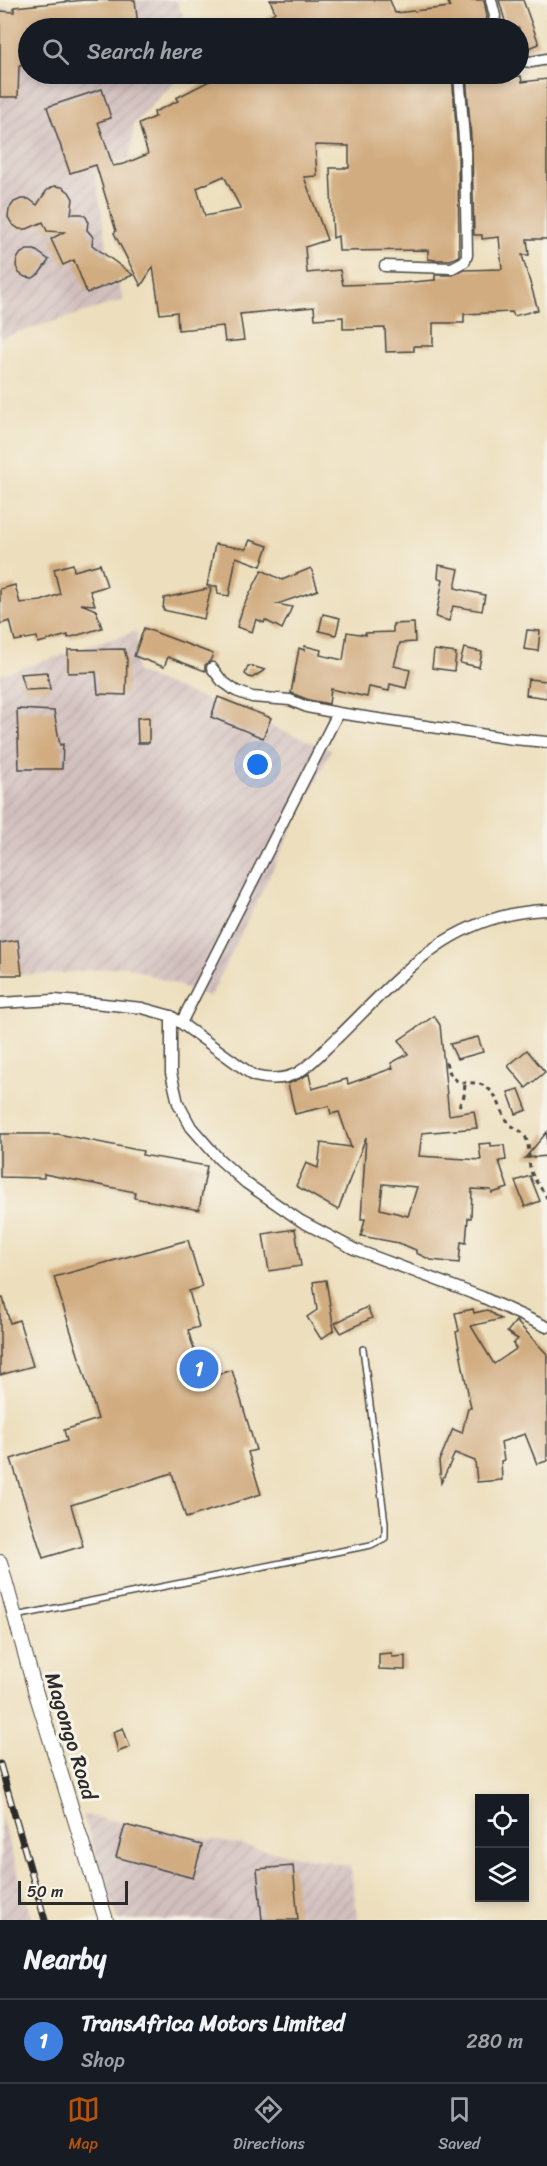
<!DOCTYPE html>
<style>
:root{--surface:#171b24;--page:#20242c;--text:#f1f3f6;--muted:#9ea1a6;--line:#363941;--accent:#b45309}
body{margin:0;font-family:Sriracha,sans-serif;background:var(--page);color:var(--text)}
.controls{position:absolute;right:18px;bottom:18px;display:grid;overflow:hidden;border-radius:0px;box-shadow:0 3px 9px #0003}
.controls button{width:54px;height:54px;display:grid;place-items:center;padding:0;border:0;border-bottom:2px solid var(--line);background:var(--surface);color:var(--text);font:30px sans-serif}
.scale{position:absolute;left:18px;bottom:15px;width:110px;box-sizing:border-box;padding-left:6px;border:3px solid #2b2b2b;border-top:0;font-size:16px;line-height:21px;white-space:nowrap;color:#2b2b2b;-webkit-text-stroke:4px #f7f3e8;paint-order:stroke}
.you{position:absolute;left:258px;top:765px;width:21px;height:21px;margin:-15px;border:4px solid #fff;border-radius:50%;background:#1a73e8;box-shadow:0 0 0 9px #1a73e833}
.badge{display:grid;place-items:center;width:39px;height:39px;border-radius:50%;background:var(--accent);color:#fff;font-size:20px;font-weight:700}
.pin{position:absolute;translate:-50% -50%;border:3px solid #fff;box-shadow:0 2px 6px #0006}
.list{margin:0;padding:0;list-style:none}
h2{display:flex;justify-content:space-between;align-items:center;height:78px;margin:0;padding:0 24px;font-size:26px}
h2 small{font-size:20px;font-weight:400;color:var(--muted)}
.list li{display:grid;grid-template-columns:39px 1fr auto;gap:18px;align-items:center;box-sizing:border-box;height:84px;padding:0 24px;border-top:2px solid var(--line)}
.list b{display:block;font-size:22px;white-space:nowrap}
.list p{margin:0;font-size:20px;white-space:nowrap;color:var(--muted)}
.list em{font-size:20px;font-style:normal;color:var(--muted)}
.icon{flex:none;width:33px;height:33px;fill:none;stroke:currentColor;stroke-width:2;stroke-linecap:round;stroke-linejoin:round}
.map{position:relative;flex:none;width:547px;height:1920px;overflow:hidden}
.search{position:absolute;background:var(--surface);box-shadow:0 3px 9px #0003;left:18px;right:18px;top:18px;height:66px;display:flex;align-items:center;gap:15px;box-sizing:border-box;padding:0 21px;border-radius:33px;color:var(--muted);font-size:22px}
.sheet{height:162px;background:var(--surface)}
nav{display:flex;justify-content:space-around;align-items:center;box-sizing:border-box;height:84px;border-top:2px solid var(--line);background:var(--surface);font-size:16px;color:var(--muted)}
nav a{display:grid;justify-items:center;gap:3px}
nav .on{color:var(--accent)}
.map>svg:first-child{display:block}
.industrial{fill:url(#industrial-furrows)}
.building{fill:#d1ac80;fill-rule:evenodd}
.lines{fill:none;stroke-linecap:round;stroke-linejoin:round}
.service-casing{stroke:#484641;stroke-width:8}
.minor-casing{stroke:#484641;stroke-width:13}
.tertiary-casing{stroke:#484641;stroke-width:16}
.path{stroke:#484641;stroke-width:3;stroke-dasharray:4.5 4.5;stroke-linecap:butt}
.service{stroke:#fff;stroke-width:5}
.minor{stroke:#fff;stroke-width:10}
.tertiary{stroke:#fff;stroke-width:14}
.rail-casing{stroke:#2b2b2b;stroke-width:7}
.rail{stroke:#f7f3e8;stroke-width:4.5;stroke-dasharray:14;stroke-linecap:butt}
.labels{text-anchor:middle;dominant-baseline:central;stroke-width:6;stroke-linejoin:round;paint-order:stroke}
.street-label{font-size:21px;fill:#2b2b2b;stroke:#f7f3e8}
</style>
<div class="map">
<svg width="547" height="1920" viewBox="0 0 547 1920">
<defs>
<pattern id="industrial-furrows" width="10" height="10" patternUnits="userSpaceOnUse" patternTransform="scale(1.5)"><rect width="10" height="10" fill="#d1bfbe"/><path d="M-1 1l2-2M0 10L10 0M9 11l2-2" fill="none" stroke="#b4a4a3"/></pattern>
</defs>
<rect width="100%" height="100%" fill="#f7f3e8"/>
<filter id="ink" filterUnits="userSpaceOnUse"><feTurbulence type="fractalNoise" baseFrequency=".0167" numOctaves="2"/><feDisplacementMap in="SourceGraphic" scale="12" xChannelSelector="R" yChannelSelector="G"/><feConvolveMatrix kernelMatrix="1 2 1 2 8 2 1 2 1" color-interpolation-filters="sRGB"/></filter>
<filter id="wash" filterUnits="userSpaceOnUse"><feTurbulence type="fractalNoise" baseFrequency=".008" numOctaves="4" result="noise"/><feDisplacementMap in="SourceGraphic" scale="24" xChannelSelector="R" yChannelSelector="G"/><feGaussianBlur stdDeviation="1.35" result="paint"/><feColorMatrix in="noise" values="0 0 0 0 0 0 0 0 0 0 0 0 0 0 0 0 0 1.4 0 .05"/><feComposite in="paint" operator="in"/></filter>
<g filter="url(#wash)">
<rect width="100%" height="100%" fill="#eddfbd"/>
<!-- industrial -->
<g class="industrial">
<path d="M132,0H176L189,28H28V74H181L134,124L130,158L95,171L109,258L124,300L0,338V8L72,10Z"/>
<path d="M137,631L136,672L331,750L210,997L126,966L56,974L0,975V675Z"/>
<path d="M0,1814L32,1920H0Z"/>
<path d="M83,1815L350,1866L358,1920H118Z"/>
</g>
<g id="blocks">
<!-- building -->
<g class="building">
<path d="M85,0H135L138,26L109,28H28V65L19,66L18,97H0V11L14,12V7Z"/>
<path d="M270,0H390L395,13L450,7L447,0H484L487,16L486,24L475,28H325V24L309,28H252L275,12Z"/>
<path d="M499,0H523L539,44L519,52V28H507Z"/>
<path d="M223,74H452L458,152L459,256L450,260H435L428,259V250L339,251L338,236L333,238L330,168H349V146L315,145L317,176L304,177L327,240L305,247L307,273L340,270L343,285L402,283L435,280V275H452L464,270L502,269L499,237L482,239V235H474L472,151L466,74H504L505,77L521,76L522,82L547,79V239H527L529,255H522L538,310L514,316L512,312L464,314V323H433V346H414V351L386,352L385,328L343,329V317L315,319L314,307L240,314L244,340L225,342L223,326L178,330L177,312L160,314L153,267L141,286L114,233L116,231L96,165L70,173L47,107L102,89L111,118L98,122L113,166L124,164L148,154L139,124L155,117L154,112L178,101L176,98ZM224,176L241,209L205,216L197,188Z"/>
<path d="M54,186L62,187L69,192L73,199L71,214H82L86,217L88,221L87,230L93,237L92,245L133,275L87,293L74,260L63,265L51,239L64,232L47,231L43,222L27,229H19L12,224L8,217L9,209L14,202L21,199H29L37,205L47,190Z"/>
<path d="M27,250H35L49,260L39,274L33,278L25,277L19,273L16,266L17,259L21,253Z"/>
<path d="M250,540L268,546L261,566L236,557L229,596L218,594L217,586H207L215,544L246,549Z"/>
<path d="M73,564L74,571L100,564L107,586L90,591L95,605L81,604L96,610L102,628L68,638V635L38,643L37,637L15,641L10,621L0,624V589L15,585L20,603L41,601L60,594L54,569Z"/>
<path d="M439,565L459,569L455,588L485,595L482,611L453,606L449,621L436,617L443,579L438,578Z"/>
<path d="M311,568L318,590L277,604L292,607L282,629L265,620L264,623L256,619L252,632L237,627L243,607L262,570L282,580Z"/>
<path d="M211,588L204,619L163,610L164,598Z"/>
<path d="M323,614L340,618L336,635L319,631Z"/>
<path d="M414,623L415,642L400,643L394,666L410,670L406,688L390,684L389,691L369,687L367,697L331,689L329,704L309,700L291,693L299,648L304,650L305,646L321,650L320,655L343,660L347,632L366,635L365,633L393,632V624Z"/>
<path d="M144,628L213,654L210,661L205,665V671L168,657L164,667L134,656Z"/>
<path d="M527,630L540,631L538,651L524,649Z"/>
<path d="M464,648L482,652L479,667L460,663Z"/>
<path d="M124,649L127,659L126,695L98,694L96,672L68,673V650Z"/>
<path d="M434,650L456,653L454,671L432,668Z"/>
<path d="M248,666H252L265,670L252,678L249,677L245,674Z"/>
<path d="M47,672L50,689L25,690L20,674Z"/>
<path d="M528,679L547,681V698L526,695Z"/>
<path d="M218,697L271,718L263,738L211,717Z"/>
<path d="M17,709L54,711L60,745L63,744L62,769H19Z"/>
<path d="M149,717V743H138L137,718Z"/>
<path d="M18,940L22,975H0V943Z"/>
<path d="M434,1016L440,1025L449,1115L474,1111L477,1128L422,1133L419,1156L481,1160L479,1144L491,1143V1146L504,1145L506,1160L499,1161L508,1188L492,1193L491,1190L472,1189L471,1218H468L466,1243L461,1242L459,1263L431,1260L416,1253V1250L399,1243L361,1236L365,1219H361L366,1137L338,1210L296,1186L306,1163L318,1168L321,1143L351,1147L339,1112L331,1114L329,1106L295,1114L288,1084L309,1074L312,1089L347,1079L348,1084L393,1068L391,1063L408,1054L399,1040ZM383,1184L417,1187L408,1216L380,1209Z"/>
<path d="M478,1037L483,1052L457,1059L450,1044Z"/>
<path d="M527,1050L545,1072L526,1088L508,1066Z"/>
<path d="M519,1089L527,1110L516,1114L508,1092Z"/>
<path d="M547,1132V1156L525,1158Z"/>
<path d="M0,1134H58L143,1151L142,1155L207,1166L199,1210L134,1198L135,1192L44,1174V1178L0,1177Z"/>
<path d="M530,1176L540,1201L525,1207L515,1181Z"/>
<path d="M295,1229L301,1266L269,1271L263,1234Z"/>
<path d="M188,1240L202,1287L189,1291L199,1327L188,1330L195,1353L202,1351L210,1377L232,1370L256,1450L248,1452L261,1494L186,1518L172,1473L71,1505L83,1546L43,1558L11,1459L67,1441L64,1430L98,1419L54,1277Z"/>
<path d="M326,1280L334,1330L321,1339L307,1317L317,1310L313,1282Z"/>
<path d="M3,1298L10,1323L19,1320L33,1366L0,1375V1299Z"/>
<path d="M367,1307L372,1318L341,1333L335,1323Z"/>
<path d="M473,1309L474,1313L487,1310L501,1319L471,1326L494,1364L516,1349L513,1344L518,1339L507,1332L516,1321L547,1354V1461L537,1464L525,1434L501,1442L504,1460L501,1461L502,1480L477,1482L475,1461L455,1453L441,1483L439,1461L453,1429L462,1433L468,1408H471L456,1332L459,1331L455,1313Z"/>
<path d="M392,1653V1657L405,1656V1670L379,1669V1654Z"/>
<path d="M123,1728L130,1747L118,1752L113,1732Z"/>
<path d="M125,1825L202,1845L193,1878L116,1857Z"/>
<path d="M293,1866L298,1920H262L257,1869Z"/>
</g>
</g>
</g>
<g filter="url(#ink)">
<use href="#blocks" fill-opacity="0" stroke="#484641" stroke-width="1.5"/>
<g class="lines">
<!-- service casing -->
<g class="service-casing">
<path id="service" d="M16,1616L371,1545L385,1538V1523L363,1349"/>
</g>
<!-- minor casing -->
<g class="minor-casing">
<g id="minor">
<path d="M491,0L495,16L493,28"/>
<path d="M518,60L531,62L547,59"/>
<path d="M385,266L452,268L465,261L467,255L465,152L459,74"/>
<path d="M212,668L222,681L236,691L252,697L290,700L307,707L338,713L513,739L547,742"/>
<path d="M0,1003L54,1000L94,1003L142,1008L171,1016L254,1076C270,1080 285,1080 299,1072C313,1063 325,1049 337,1038C369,1007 406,966 443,942C475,922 508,911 547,910"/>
<path d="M171,1016V1073L178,1103L191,1127L219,1159L246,1183L301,1221L354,1249L482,1297L547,1327"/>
<path d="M181,1023L338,713"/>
</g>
</g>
<!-- tertiary casing -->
<g class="tertiary-casing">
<path id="tertiary" d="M0,1562L35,1690L106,1920"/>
</g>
<!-- path -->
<g class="path">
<path d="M446,1062C455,1097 472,1072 491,1091C500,1100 501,1114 509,1123C515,1130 523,1130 526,1138C531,1150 527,1163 532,1174C536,1183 543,1190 547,1198"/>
<path d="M459,1106L464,1096L465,1083"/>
</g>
<!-- service -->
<use href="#service" class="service"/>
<!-- minor -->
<use href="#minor" class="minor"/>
<!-- tertiary -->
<use href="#tertiary" class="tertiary"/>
<!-- rail casing -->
<g class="rail-casing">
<path id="rail" d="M0,1764L45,1920"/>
</g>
<!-- rail -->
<use href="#rail" class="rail"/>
</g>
</g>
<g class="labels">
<!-- street labels -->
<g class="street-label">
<text transform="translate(71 1736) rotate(73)">Magongo Road</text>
</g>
</g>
</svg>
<div class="controls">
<button><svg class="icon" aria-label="locate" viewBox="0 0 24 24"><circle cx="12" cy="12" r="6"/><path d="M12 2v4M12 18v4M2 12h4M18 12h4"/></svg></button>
<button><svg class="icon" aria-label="layers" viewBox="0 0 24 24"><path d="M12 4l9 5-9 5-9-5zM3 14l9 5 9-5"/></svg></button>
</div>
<div class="scale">50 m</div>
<div class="you"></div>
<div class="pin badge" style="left:199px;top:1369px;background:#3f7fe0">1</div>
<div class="search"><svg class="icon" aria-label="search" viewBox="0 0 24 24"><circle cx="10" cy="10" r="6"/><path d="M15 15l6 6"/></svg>Search here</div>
</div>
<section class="sheet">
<h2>Nearby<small></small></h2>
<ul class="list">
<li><span class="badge" style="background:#3f7fe0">1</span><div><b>TransAfrica Motors Limited</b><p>Shop</p></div><em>280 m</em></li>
</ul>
</section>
<nav>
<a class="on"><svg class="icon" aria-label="map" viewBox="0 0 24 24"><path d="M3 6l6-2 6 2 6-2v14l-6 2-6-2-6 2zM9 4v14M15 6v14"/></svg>Map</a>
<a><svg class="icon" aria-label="directions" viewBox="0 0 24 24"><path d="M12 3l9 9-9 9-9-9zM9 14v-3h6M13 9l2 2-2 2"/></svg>Directions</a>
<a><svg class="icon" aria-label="saved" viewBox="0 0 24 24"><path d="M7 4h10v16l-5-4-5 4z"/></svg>Saved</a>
</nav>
